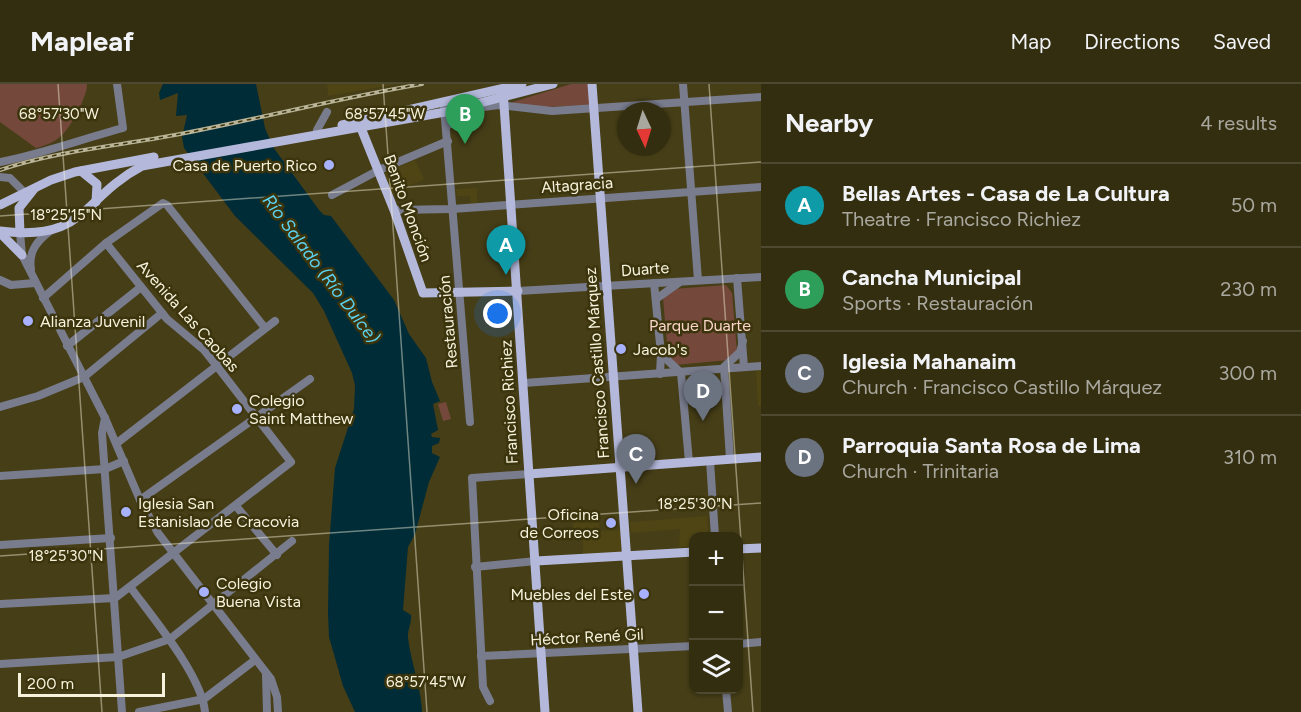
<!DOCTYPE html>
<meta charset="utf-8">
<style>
:root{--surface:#342e11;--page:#3c361a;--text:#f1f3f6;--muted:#a9a89f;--line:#4e4a31;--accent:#ea580c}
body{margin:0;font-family:Figtree,sans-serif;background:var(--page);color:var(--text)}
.controls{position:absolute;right:18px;bottom:18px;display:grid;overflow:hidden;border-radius:12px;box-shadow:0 2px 4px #0004}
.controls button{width:54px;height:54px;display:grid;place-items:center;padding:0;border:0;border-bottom:2px solid var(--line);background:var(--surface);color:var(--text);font:30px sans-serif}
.compass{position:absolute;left:617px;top:18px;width:54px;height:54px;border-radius:50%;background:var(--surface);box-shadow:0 2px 4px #0004;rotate:176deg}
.scale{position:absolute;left:18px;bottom:15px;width:147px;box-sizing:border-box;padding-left:6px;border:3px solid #f6f2dc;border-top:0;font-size:16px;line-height:21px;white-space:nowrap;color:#f6f2dc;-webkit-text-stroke:4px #3b340c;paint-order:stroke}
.you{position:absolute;left:498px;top:230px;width:21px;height:21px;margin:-15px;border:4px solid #fff;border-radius:50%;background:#1a73e8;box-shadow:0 0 0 9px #1a73e833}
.badge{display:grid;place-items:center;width:39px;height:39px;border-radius:50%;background:var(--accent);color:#fff;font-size:20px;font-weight:700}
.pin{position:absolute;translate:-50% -50px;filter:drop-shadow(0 2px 3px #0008)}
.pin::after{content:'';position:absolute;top:32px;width:21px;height:18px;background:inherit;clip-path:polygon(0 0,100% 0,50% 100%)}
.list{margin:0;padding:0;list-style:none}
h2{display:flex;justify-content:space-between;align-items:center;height:78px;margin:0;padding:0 24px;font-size:26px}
h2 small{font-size:20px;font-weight:400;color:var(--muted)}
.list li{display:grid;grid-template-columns:39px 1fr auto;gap:18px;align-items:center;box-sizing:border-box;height:84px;padding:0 24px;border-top:2px solid var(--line)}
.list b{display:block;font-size:22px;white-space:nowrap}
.list p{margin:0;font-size:20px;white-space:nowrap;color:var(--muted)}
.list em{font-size:20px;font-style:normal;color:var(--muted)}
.icon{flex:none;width:33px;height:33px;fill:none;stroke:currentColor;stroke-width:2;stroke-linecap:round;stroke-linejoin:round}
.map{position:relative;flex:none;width:761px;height:628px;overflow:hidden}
header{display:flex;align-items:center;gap:36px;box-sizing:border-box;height:84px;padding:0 30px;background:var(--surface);border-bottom:2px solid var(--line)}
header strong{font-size:28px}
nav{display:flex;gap:33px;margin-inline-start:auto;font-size:21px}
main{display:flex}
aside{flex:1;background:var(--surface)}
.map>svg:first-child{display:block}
.built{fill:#4e4414}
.green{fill:#74483a}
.water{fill:#002c37}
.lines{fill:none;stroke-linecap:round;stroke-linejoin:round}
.minor{stroke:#797c8d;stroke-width:8}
.major{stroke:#b4b9db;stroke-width:9}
.rail-casing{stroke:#b9b397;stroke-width:4}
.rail{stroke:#3b340c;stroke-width:1.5;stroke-dasharray:4.5;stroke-linecap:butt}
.ticks{fill:none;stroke:#f6f2dc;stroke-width:1.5;stroke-opacity:0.45}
.poi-dot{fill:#a7b1fc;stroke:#3b340c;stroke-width:2}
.labels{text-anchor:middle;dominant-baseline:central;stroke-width:5;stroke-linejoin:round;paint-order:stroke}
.poi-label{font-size:16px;fill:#f6f2dc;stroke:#3b340c;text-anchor:start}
.street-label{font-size:16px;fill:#f6f2dc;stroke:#3b340c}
.park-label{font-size:16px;fill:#fbd5c9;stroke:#3b340c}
.water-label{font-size:18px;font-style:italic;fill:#5ad2f1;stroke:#3b340c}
.ticks-label{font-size:15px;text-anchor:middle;fill:#f6f2dc;stroke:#3b340c;stroke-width:5;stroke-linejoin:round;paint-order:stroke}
</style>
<header>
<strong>Mapleaf</strong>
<nav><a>Map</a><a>Directions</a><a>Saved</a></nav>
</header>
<main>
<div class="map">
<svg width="761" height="628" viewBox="0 0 761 628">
<rect width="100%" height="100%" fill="#463e17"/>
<!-- built -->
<g class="built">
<path d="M327,0H399L328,12Z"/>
<path d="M415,76L424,95L390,111L381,91Z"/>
<path d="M477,104V121H471L470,112H457L456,105Z"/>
<path d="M761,285V322H758L756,286Z"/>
<path d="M599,431V447L621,446L622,471L583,472V450H573V432Z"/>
<path d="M707,432L708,452H694L693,462L679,463L680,445L631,449L630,438Z"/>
</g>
<!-- green -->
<g class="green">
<path d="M0,0H87C88,11 71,43 62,51C55,58 45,62 36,64L0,38Z"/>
<path d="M571,0H589L591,21L521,24L513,22V18Z"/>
<path d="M726,201L732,209L737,268L729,276L675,281L668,271L663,214L673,205Z"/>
<path d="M446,318L451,335L443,337L438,320Z"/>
</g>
<!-- water -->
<path class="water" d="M163,0H256L265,44L273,63L319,126L324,131L331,132L394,216L409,250L426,274L432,298L440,317L433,320L438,346L431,350L432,353L440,354L439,359L432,362V369L440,373L429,398L415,450L408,463L403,526L411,531C412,539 407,546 408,554C411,579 421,603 422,628H355L343,602L329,553L328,529L329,461L335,384L354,325L355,301L352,289L324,227L313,209L235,132L184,64L182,53L187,31L176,32L178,9L160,16L159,9Z"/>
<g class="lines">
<!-- minor -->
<g class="minor">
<path d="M683,0L698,196"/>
<path d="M444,23L470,338"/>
<path d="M447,42L475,24L499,21L552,27L761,13"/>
<path d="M317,46L327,28"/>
<path d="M0,78C42,70 82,55 123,44L117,0"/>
<path d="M0,93L10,94L24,108"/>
<path d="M332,111L379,86L448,57"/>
<path d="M394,126L452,125L761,103"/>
<path d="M20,149L22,171L105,334L140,416L158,449L271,595L277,613L278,628"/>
<path d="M31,185C28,168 37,157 50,147"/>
<path d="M737,194L744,283"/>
<path d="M0,196L11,201L35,199"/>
<path d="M654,199L661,270L660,290"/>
<path d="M518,207L761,193"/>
<path d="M43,214L106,159L163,119L167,121L265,244"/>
<path d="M656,215L680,198"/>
<path d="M67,262L141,203"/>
<path d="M661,270L681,289L689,378"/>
<path d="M524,299L761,282"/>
<path d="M0,323L38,312L84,293L162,229"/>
<path d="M105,334L102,349L122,628"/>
<path d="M117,359L275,237"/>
<path d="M730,375L724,283L740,268L743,257"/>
<path d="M710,377L715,452"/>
<path d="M0,392L105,385L124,377"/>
<path d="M140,416L310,295"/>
<path d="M236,422L277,471"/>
<path d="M0,461L111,454"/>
<path d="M475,483L536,477"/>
<path d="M131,504C153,534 202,592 205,628"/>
<path d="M0,520L115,514L291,378L216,281L204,266L167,235L106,159"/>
<path d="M738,560L761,558"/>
<path d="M481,572L694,562"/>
<path d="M0,580L118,573L170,555L292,457"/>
<path d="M266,591L267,628"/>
<path d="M726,606L728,628"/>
<path d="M490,617L483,603L472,394L529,390"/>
<path d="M139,628L204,615L255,576"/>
</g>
<!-- major -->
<g class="major">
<path d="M592,0L638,628"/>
<path d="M503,6L545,628"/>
<path d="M342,41L522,0"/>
<path d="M361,44L394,126L423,209L518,207"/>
<path d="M81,87L97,100L96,118"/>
<path d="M0,121L51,96L75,88L154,73"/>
<path d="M0,147C87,158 80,115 142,82L445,28L553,0"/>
<path d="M0,149L22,171"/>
<path d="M20,149L19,124L34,105"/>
<path d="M529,390L761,373"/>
<path d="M738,465L761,464"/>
<path d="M536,477L694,468"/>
</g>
<!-- rail casing -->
<g class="rail-casing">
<path id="rail" d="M0,86C56,67 117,62 175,51C258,35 339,14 422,0"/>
</g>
<!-- rail -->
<use href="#rail" class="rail"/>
</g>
<!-- ticks -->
<path class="ticks" d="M58,0L102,628M383,0L427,628M709,0L753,628M0,132L761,78M0,472L761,419"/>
<!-- markers -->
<g class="poi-dot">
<circle cx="329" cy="81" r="6"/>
<circle cx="28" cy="237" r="6"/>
<circle cx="621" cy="265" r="6"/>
<circle cx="237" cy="325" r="6"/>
<circle cx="126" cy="428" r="6"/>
<circle cx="611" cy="439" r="6"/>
<circle cx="204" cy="508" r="6"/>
<circle cx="644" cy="510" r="6"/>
</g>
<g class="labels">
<!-- poi labels -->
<g class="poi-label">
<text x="317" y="81" text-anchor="end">Casa de Puerto Rico</text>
<text x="40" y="237">Alianza Juvenil</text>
<text x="633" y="265">Jacob's</text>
<text x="249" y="316">Colegio<tspan x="249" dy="18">Saint Matthew</tspan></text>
<text x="138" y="419">Iglesia San<tspan x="138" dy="18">Estanislao de Cracovia</tspan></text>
<text x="599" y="430" text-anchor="end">Oficina<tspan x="599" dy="18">de Correos</tspan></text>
<text x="216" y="499">Colegio<tspan x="216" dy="18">Buena Vista</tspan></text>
<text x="632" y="510" text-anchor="end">Muebles del Este</text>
</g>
<!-- street labels -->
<g class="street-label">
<text transform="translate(577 101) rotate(-4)">Altagracia</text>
<text transform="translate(408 124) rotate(70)">Benito Monción</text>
<text transform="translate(645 185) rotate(-4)">Duarte</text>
<text transform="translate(188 232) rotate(48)">Avenida Las Caobas</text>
<text transform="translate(448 238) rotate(-95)">Restauración</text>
<text transform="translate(597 279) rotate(-94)">Francisco Castillo Márquez</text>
<text transform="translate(509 318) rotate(-93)">Francisco Richiez</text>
<text transform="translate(587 553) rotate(-3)">Héctor René Gil</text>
</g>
<!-- park labels -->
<g class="park-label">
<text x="700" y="241">Parque Duarte</text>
</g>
<!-- water labels -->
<g class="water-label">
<text transform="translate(321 185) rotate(53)">Río Salado (Río Dulce)</text>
</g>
</g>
<g class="ticks-label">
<text x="59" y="35">68°57'30"W</text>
<text x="385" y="35">68°57'45"W</text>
<text x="66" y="136">18°25'15"N</text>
<text x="695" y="425">18°25'30"N</text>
<text x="66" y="477">18°25'30"N</text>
<text x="426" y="603">68°57'45"W</text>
</g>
</svg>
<div class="controls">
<button>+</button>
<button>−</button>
<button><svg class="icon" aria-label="layers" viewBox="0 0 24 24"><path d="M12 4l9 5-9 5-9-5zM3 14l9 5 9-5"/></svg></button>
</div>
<svg class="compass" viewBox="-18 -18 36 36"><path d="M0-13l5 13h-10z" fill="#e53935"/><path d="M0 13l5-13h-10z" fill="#a9a89f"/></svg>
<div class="scale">200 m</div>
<div class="you"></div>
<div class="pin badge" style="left:506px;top:191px;background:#0f9aa8">A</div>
<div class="pin badge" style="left:465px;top:60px;background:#2e9e5b">B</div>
<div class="pin badge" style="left:636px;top:400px;background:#6b7280">C</div>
<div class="pin badge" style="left:703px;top:337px;background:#6b7280">D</div>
</div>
<aside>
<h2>Nearby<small>4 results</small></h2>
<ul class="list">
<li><span class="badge" style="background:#0f9aa8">A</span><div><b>Bellas Artes - Casa de La Cultura</b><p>Theatre · Francisco Richiez</p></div><em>50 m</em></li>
<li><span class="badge" style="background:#2e9e5b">B</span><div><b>Cancha Municipal</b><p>Sports · Restauración</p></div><em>230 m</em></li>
<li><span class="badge" style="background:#6b7280">C</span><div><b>Iglesia Mahanaim</b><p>Church · Francisco Castillo Márquez</p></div><em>300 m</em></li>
<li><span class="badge" style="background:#6b7280">D</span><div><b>Parroquia Santa Rosa de Lima</b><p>Church · Trinitaria</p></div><em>310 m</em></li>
</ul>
</aside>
</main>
